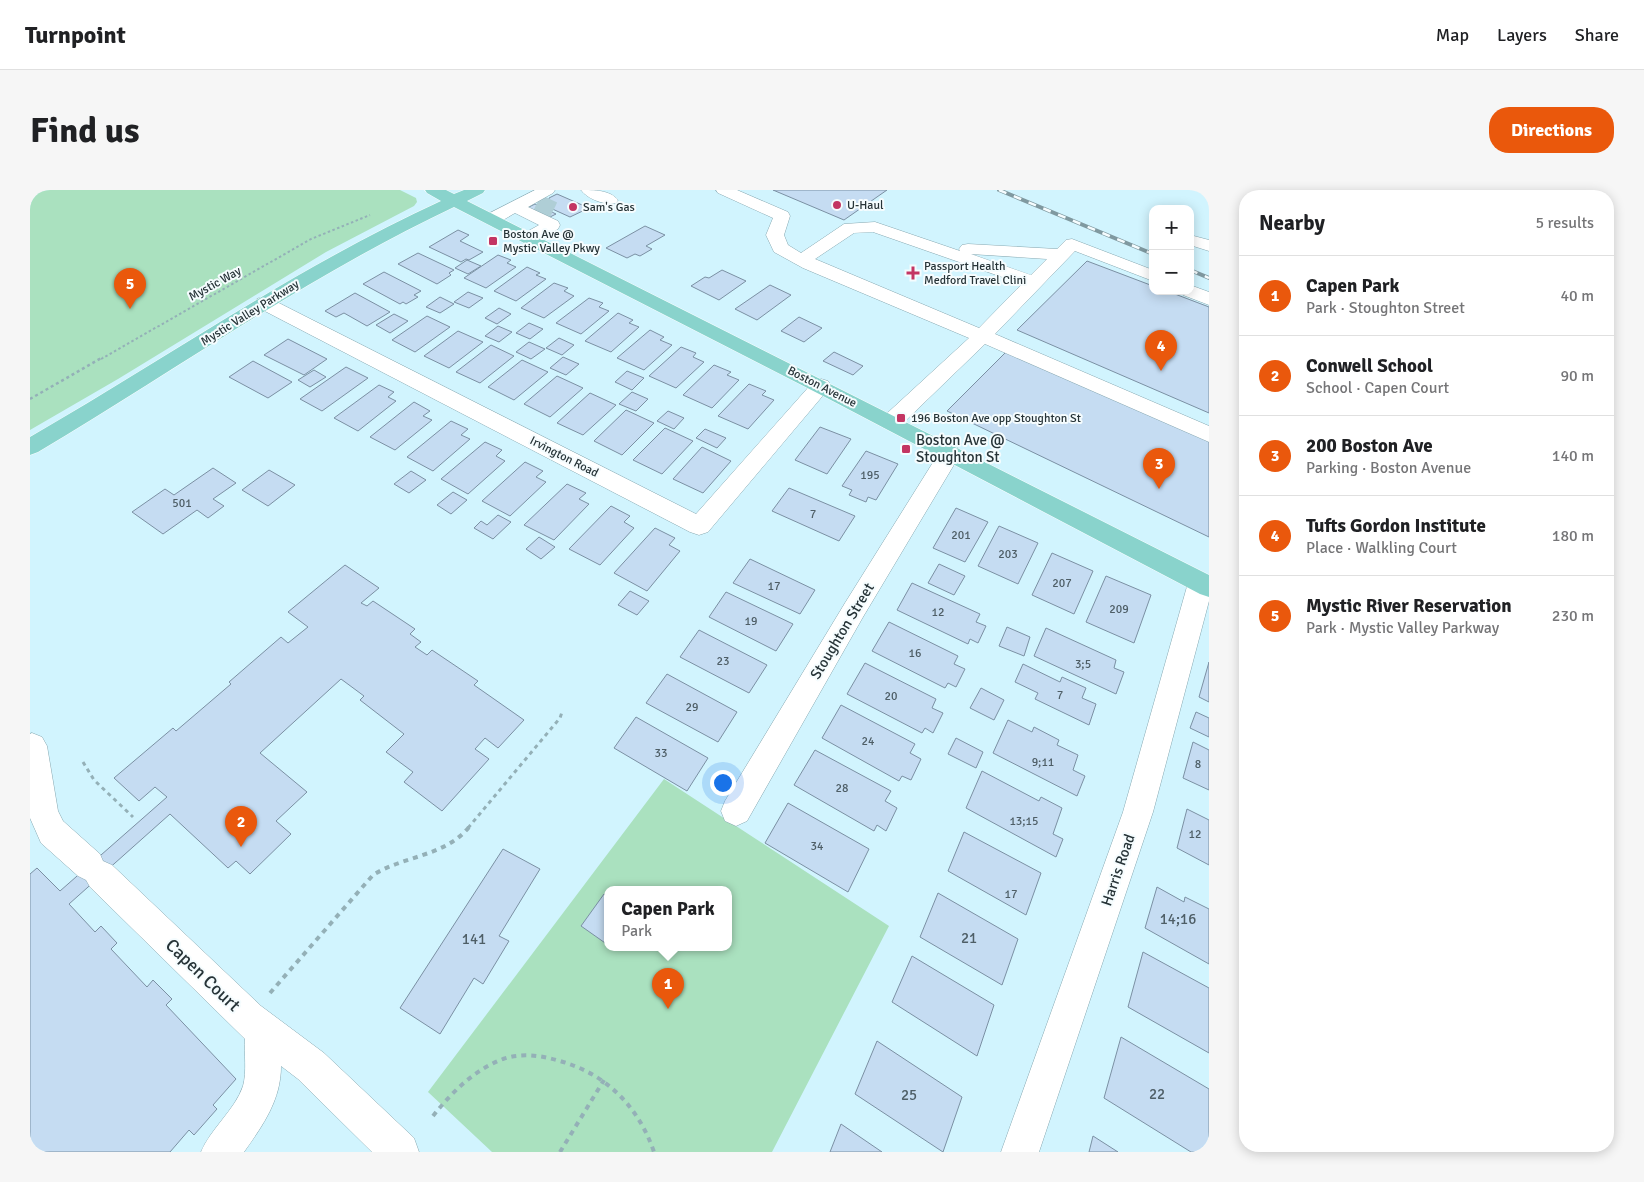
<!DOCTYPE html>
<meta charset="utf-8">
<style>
:root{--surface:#fff;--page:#f6f6f6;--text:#202124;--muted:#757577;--line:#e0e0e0;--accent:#ea580c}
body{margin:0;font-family:Signika,sans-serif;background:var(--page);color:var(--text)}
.controls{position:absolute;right:15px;top:15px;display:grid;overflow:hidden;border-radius:10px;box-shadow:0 2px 12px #0003}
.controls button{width:45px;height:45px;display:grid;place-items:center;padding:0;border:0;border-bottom:1px solid var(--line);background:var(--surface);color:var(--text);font:25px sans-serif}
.you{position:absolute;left:692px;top:592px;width:18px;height:18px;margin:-12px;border:4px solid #fff;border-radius:50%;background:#1a73e8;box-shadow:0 0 0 8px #1a73e833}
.badge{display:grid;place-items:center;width:32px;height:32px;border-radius:50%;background:var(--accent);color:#fff;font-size:16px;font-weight:700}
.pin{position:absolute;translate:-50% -41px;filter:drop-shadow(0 1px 2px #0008)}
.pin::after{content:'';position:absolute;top:26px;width:18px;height:15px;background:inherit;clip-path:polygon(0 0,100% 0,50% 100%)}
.popup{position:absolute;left:574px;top:696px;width:128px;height:65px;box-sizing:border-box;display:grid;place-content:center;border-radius:10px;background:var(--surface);filter:drop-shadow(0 1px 4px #0005);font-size:16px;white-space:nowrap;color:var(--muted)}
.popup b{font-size:19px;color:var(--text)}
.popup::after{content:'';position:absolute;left:50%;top:100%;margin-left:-10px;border:10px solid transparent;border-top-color:var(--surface)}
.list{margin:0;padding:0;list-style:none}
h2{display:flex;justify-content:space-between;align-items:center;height:65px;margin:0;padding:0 20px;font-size:21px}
h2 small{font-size:16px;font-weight:400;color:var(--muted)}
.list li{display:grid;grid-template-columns:32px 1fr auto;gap:15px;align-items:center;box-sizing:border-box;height:80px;padding:0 20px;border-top:1px solid var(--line)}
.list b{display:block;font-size:19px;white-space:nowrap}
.list p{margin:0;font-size:16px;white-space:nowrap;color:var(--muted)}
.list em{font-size:16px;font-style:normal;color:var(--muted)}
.map{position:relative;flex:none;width:1179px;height:962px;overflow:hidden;border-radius:20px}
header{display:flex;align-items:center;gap:30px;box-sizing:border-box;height:70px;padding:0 25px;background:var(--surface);border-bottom:1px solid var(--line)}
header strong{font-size:24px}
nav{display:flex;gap:28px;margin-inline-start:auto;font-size:18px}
.intro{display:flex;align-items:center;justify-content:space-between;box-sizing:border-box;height:120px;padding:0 30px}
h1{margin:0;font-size:35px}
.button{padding:12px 22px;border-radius:20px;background:var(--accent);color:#fff;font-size:18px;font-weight:700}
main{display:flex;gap:30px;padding:0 30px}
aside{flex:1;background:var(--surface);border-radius:20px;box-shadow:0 2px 12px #0003}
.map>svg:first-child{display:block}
.green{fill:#aae1bf;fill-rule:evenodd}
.building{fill:#c5dcf2;stroke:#7b90a3}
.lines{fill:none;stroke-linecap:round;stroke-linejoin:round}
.minor-tunnel{stroke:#afced6;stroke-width:18;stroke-dasharray:18 9;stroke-linecap:butt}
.minor-casing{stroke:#87a8b1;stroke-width:1}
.major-casing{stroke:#fff;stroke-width:1}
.path-far3{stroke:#94b0b7;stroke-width:2;stroke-dasharray:2.5 2.5;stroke-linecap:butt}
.path-far2{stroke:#94b0b7;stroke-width:2.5;stroke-dasharray:3 3;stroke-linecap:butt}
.path-far1{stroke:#94b0b7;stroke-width:3;stroke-dasharray:4 4;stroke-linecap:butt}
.path{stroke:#94b0b7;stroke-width:4;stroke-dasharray:5 5;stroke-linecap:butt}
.minor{fill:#fff;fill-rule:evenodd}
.major{fill:#89d3cc;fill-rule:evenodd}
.rail-casing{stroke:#8099a0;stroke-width:4}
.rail{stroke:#f5fcfe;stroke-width:2.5;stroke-dasharray:8;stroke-linecap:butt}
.poi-dot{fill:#c33563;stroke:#f5fcfe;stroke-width:2}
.labels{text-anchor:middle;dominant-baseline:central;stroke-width:4;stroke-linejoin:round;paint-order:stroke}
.far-poi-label{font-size:12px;fill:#273438;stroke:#f5fcfe;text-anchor:start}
.far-street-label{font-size:12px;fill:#273438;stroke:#f5fcfe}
.number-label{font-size:12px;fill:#4e5e66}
.poi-label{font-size:15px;fill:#273438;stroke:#f5fcfe;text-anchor:start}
.street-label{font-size:15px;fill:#273438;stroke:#f5fcfe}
.near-number-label{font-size:15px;fill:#4e5e66}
.near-street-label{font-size:18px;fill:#273438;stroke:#f5fcfe}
</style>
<header>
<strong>Turnpoint</strong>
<nav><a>Map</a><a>Layers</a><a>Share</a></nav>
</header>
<div class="intro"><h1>Find us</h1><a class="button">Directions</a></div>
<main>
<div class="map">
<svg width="1179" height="962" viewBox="0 0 1179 962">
<rect width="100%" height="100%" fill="#d1f4fe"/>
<!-- green -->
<g class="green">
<path d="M0,0H370L386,8L387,12L384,16L296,62L88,189L0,240Z"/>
<path d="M634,589L859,736L742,962H462L398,902ZM578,700H698V758H578Z"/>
</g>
<!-- building -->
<g class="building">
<path d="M743,0H857L814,30Z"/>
<path d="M527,4L559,18L540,27L518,17L519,8Z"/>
<path d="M505,14L526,24L512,31L491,21Z"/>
<path d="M615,36L635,45L616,56L622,59L610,66L605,64L597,68L576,58Z"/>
<path d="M428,40L439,45L430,51L453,62L439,70L436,69L431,72L399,57Z"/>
<path d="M388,63L424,80L419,83L421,85L407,94L368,74Z"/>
<path d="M468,65L481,70L477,73L486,77L456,98L434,88Z"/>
<path d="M437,70L451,76L438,84L425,78Z"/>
<path d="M1057,71L1123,96V101H1137L1179,117V223L987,140Z"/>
<path d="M497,77L510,83L506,85L516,89L486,111L464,101Z"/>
<path d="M692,80L716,91L689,110L661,96L675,87L679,88Z"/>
<path d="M354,82L391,101L384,105L388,107L376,114L373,112L370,114L333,94Z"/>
<path d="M524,93L538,98L534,101L544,106L514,128L491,118Z"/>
<path d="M740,95L761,105L727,130L705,119Z"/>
<path d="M438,102L453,108L439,118L424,112Z"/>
<path d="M325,103L360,122L337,136L314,123L306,127L295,121Z"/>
<path d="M410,107L424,114L410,123L396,117Z"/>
<path d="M559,108L573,113L569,117L579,121L551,144L526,133Z"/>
<path d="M469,118L481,124L467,134L455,128Z"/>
<path d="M588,123L603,130L599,133L609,137L581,162L555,151Z"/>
<path d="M364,124L378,131L360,143L346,135Z"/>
<path d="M397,126L420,137L385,162L362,150Z"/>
<path d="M769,127L792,138L774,152L751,141Z"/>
<path d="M499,133L513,139L500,149L486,143Z"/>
<path d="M468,136L482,142L469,152L455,146Z"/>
<path d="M620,140L634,147L630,150L642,155L614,180L587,168Z"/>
<path d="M428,141L453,152L419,178L394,166Z"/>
<path d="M529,148L544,155L532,165L516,158Z"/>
<path d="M258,149L297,169L274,185L234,165Z"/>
<path d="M499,152L515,159L501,169L486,162Z"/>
<path d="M461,155L484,166L450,193L426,182Z"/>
<path d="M651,157L666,163L663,167L674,172L646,198L619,186Z"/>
<path d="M804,162L833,176L823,185L793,171Z"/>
<path d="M976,162L1179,251V347L917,221Z"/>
<path d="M533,167L549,174L536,185L520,178Z"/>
<path d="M492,170L518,182L484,210L458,197Z"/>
<path d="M223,171L262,192L238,208L199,187Z"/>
<path d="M684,175L701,182L697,185L709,190L682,218L653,205Z"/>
<path d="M316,177L338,188L292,221L270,209Z"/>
<path d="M284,180L296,187L280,197L268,190Z"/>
<path d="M597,181L614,188L602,200L585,192Z"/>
<path d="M527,186L553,198L520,227L494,214Z"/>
<path d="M719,194L736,201L732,205L744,210L718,239L688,226Z"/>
<path d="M349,195L364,202L358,207L366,211L328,241L304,228Z"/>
<path d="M602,202L618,209L606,221L589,214Z"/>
<path d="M560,203L586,215L553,245L527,233Z"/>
<path d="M384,212L400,221L393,226L402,230L365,260L340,247Z"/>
<path d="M596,220L624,233L592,265L564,251Z"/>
<path d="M638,221L654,228L644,239L627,231Z"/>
<path d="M421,231L438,239L431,245L440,249L403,281L377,267Z"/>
<path d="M790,237L821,249L797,284L765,270Z"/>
<path d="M635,238L663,251L632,284L603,270Z"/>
<path d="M675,239L696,248L687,258L666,248Z"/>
<path d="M455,252L472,260L466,266L475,271L438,304L411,289Z"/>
<path d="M672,257L701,271L673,303L643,289Z"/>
<path d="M836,261L868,274L846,310L838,307L836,312L819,305L822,300L812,296Z"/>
<path d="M495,272L513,281L506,287L516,292L480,326L452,311Z"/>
<path d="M183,278L206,293L183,309L194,316L178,328L167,320L133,344L102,322L135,299L144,305Z"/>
<path d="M239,280L265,295L238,316L212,300Z"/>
<path d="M381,281L396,290L379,303L364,294Z"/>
<path d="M537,294L556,303L549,309L559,314L524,350L494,335Z"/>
<path d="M759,298L825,326L809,351L742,321Z"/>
<path d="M423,302L437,310L421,324L407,315Z"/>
<path d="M581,316L600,326L594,332L604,338L570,375L539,359Z"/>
<path d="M926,318L958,332L935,372L903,358Z"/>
<path d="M468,325L481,332L463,349L444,338L451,331L457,335Z"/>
<path d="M969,336L1008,353L988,394L948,376Z"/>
<path d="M625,338L645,348L639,355L650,361L617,401L584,383Z"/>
<path d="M509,347L525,357L511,369L496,359Z"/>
<path d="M1022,363L1063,381L1044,424L1002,405Z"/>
<path d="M720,369L785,400L770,424L703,393Z"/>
<path d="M909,374L935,386L924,405L898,393Z"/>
<path d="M315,375L349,398L331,413L337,416L343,411L385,439L380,444L391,452L385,457L397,465L402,460L448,491L444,495L494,530L468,558L455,548L445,559L459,569L412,621L374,592L383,582L356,562L374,544L330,510L334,506L311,489L230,563L277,602L246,631L261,644L220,684L206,671L198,678L140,624L39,714L65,742L71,736L87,753L81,759L117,797L123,790L142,809L136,815L206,889L183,915L187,919L164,945L159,940L140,962H0V684L7,678L30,701L137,607L125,597L109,611L84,588L143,538L146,541L201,494L199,492L251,447L258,453L278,437L258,422Z"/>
<path d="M1076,386L1121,405L1104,453L1056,432Z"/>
<path d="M882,393L950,424L946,432L956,436L948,453L940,449L938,454L867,420Z"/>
<path d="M600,401L619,411L607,425L588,415Z"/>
<path d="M696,402L763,434L746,461L679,427Z"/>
<path d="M859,432L928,466L924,474L935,479L926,497L918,493L915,498L842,461Z"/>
<path d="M977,437L1000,447L994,466L969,456Z"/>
<path d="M1016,438L1086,470L1084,478L1094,482L1086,504L1004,466Z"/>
<path d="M669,440L737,475L719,503L650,467Z"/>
<path d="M1179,472V512L1169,507Z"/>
<path d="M835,473L906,509L902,518L913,523L903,543L895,538L892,543L817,504Z"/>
<path d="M993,474L1030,492L1032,487L1056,498L1052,508L1066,514L1059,535L1005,509L1008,503L985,492Z"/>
<path d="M637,484L707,522L688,552L616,513Z"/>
<path d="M951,498L974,510L964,530L940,518Z"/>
<path d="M811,515L885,554L880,563L891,569L881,590L872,586L869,591L792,548Z"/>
<path d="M1166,522L1179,528V547L1160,538Z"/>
<path d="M606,527L678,568L657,601L584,558Z"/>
<path d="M978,530L1002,542L1004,537L1029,550L1027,555L1048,565L1043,580L1055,586L1047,606L963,563Z"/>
<path d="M926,548L953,562L946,578L918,564Z"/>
<path d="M1163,552L1179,560V600L1153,588Z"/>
<path d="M785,560L861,601L855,611L867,618L856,641L847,635L844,641L764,595Z"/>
<path d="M952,581L1009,611L1011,607L1032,618L1023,644L1033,649L1026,667L936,618Z"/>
<path d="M758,613L839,659L818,702L735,653Z"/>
<path d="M1157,619L1179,630V675L1147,658Z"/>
<path d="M934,642L1011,683L996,725L918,681Z"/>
<path d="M473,659L510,679L469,746L479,751L453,794L444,788L410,844L370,818Z"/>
<path d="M1127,697L1154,712L1155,707L1179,719V774L1115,738Z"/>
<path d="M908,703L988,749L972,795L890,747Z"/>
<path d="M574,704L578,707V755L551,736Z"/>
<path d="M1113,762L1179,798V863L1098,817Z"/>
<path d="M882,766L964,815L947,866L862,812Z"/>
<path d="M1091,847L1179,899V962H1161L1074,908Z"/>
<path d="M847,851L932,907L913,962L825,904Z"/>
<path d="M811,934L852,962H800Z"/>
<path d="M1063,946L1088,962H1059Z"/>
</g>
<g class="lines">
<!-- minor-tunnel -->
<path class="minor-tunnel" d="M507,13L528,23"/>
<!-- minor casing -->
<g class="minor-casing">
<g id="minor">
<path d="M505,0H525L523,3L498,17L528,31L530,35L528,39C517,45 506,55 493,52L490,48L493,44L509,35L485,23L468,33H456L454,29L456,25Z"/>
<path d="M551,0C564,0 580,0 588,10L586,13C576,16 557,9 551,0Z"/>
<path d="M686,0H707L758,22L760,26L754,45L758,55L771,63L814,34L845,32L930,61L929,59L932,55L938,54L1027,59L1036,50L1042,49L1123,80V91L1045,61L965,144L1179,236V252L955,154L869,237L861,239L853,237L850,232L853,227L939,148L773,78L744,62L736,45L743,28L688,3ZM843,42L992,94L949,138L785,69L824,43ZM941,64L1017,69L1001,85Z"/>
<path d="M1160,45L1179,50V61L1160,55Z"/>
<path d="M1160,95L1179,102V115L1153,105L1151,101H1160Z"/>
<path d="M234,107L241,109L666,324L784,191L791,189L798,191L801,196L678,342L669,345L660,342L227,117L225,113L227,109Z"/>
<path d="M920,255L928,258L931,263L833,427L717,631L706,636L695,631L691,621L695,611L815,413L912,258Z"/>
<path d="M1171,383L1179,386V411L1123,622L1009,962H971L1093,622L1158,393L1162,386Z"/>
<path d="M2,543L12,547L17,556L28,621L33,631L70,664L73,671L82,675L231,816L294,863L384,948L389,962H342L268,889L251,876C251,910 233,935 214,962H171C181,938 205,920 213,896C217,882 214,863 215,849L60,697L56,690L48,686L11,653L0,628V544Z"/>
</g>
</g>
<!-- major casing -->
<g class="major-casing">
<path id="major" d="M395,0H416L424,4L434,0H455L453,3L437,11L1179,385V407L1170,404L797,208L424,17C278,86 146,180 8,262L0,265V247C137,168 267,77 411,11L397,3Z"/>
</g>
<!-- path-far3 -->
<path class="path-far3" d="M71,169L281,49L340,25"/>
<!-- path-far2 -->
<path class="path-far2" d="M0,209L73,167"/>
<!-- path-far1 -->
<g class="path-far1">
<path d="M53,572L64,590L103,627"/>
<path d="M438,638L530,528L532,522"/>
</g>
<!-- path -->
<g class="path">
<path d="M240,803L343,685C373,666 416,666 439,637"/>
<path d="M403,926C422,902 444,880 473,869C490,863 509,865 526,870C574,882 608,915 624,962"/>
<path d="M530,962L574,890"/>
</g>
<!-- minor -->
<use href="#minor" class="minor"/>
<!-- major -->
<use href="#major" class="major"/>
<!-- rail casing -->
<g class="rail-casing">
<g id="rail">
<path d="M969,0L1123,64"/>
<path d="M1160,80L1179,88"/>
</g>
</g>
<!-- rail -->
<use href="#rail" class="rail"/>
</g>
<!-- markers -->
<g class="poi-dot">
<circle cx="807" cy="15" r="5"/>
<circle cx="543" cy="17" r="5"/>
<rect x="458" y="46" width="10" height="10" rx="2.5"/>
<path d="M880.5 75.5h5v5h5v5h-5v5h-5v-5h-5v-5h5z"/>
<rect x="866" y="223" width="10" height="10" rx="2.5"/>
<rect x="871" y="254" width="10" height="10" rx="2.5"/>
</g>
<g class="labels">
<!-- far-poi labels -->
<g class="far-poi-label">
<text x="817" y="15">U-Haul</text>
<text x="553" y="17">Sam's Gas</text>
<text x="473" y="44">Boston Ave @<tspan x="473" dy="14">Mystic Valley Pkwy</tspan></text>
<text x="894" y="76">Passport Health<tspan x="894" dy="14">Medford Travel Clini</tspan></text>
<text x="881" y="228">196 Boston Ave opp Stoughton St</text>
</g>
<!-- far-street labels -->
<g class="far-street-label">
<text transform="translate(185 94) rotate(-29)">Mystic Way</text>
<text transform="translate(220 123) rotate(-32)">Mystic Valley Parkway</text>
<text transform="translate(792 197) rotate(27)">Boston Avenue</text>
<text transform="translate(534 267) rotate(27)">Irvington Road</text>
</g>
<!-- number labels -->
<g class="number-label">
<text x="840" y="285">195</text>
<text x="152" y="313">501</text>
<text x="783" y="324">7</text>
<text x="931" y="345">201</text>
<text x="978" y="364">203</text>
<text x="1032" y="393">207</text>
<text x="744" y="396">17</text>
<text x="1089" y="419">209</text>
<text x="908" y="422">12</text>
<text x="721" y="431">19</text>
<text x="885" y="463">16</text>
<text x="693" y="471">23</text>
<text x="1053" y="474">3;5</text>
<text x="1030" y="505">7</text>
<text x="861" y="506">20</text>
<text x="662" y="517">29</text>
<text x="838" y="551">24</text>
<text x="631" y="563">33</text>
<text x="1013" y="572">9;11</text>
<text x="1168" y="574">8</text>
<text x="812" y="598">28</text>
<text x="994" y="631">13;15</text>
<text x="1165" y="644">12</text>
<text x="787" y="656">34</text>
<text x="981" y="704">17</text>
</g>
<!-- poi labels -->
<g class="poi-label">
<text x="886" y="250">Boston Ave @<tspan x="886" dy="17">Stoughton St</tspan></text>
</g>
<!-- street labels -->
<g class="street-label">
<text transform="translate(812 441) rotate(-59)">Stoughton Street</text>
<text transform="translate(1088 680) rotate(-71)">Harris Road</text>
</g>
<!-- near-number labels -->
<g class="near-number-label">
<text x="1148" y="729">14;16</text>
<text x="939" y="748">21</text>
<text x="444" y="749">141</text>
<text x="1127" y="904">22</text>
<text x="879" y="905">25</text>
</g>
<!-- near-street labels -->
<g class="near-street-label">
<text transform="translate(173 785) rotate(44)">Capen Court</text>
</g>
</g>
</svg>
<div class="controls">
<button>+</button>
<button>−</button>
</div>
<div class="you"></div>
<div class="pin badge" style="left:638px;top:819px">1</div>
<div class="popup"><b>Capen Park</b>Park</div>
<div class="pin badge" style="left:211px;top:657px">2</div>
<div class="pin badge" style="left:1129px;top:299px">3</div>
<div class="pin badge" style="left:1131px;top:181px">4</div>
<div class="pin badge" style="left:100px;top:119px">5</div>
</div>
<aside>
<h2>Nearby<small>5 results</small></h2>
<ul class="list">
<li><span class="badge">1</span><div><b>Capen Park</b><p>Park · Stoughton Street</p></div><em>40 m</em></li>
<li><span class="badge">2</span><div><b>Conwell School</b><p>School · Capen Court</p></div><em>90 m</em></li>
<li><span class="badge">3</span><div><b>200 Boston Ave</b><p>Parking · Boston Avenue</p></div><em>140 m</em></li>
<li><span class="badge">4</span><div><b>Tufts Gordon Institute</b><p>Place · Walkling Court</p></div><em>180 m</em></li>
<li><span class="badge">5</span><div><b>Mystic River Reservation</b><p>Park · Mystic Valley Parkway</p></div><em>230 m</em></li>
</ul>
</aside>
</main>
